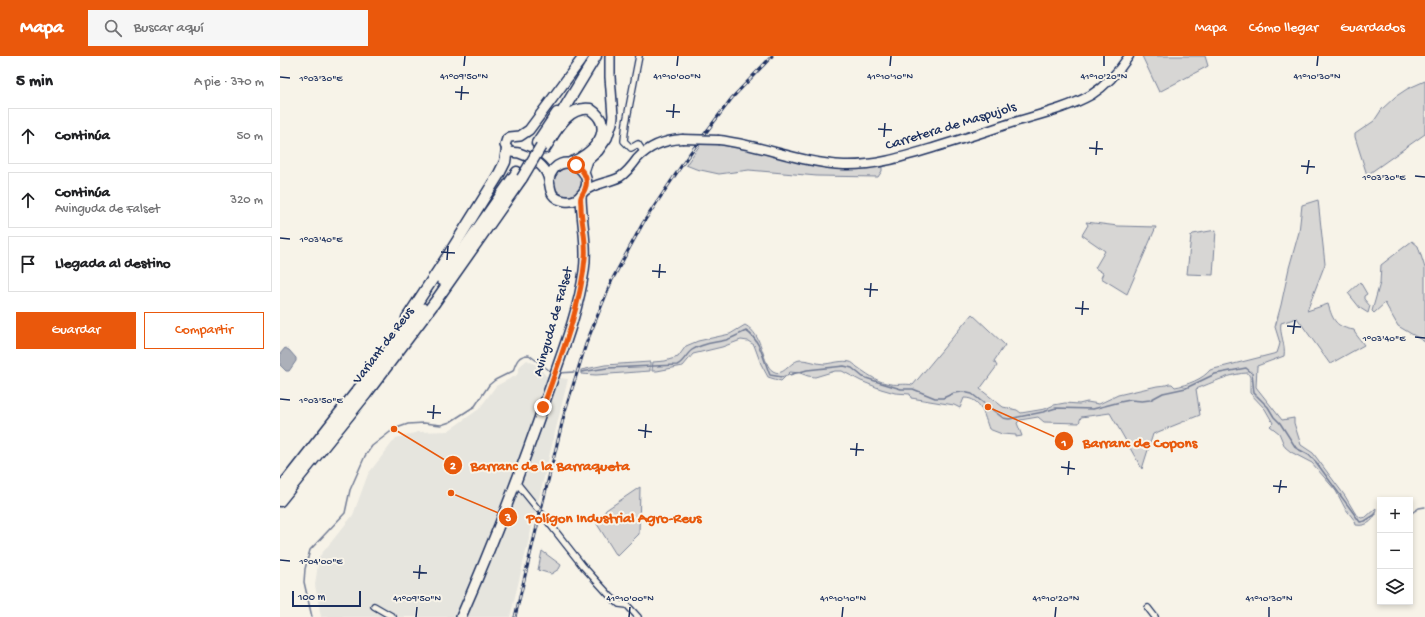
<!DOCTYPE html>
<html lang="es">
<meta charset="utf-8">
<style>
:root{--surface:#fff;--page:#f6f6f6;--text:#202124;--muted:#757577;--line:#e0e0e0;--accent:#ea580c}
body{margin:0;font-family:"Gochi Hand",sans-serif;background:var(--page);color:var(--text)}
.controls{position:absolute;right:12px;bottom:12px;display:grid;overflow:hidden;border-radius:0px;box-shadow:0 2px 6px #0003}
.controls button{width:36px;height:36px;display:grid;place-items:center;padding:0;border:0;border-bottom:1px solid var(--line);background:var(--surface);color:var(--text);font:20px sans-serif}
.scale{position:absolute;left:12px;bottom:10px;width:69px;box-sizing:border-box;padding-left:4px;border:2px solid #1b2f5e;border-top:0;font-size:11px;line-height:14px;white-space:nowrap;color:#1b2f5e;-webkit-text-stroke:3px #f7f3e8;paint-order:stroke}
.stop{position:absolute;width:12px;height:12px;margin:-9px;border:3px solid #ea580c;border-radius:50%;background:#fff}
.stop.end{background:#ea580c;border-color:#fff;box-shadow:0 1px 4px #0008}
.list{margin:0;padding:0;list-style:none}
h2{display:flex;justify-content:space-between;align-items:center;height:52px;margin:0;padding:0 16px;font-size:17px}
h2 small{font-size:13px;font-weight:400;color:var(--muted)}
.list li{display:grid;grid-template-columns:26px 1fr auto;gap:12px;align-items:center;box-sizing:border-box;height:56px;margin:0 8px 8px;padding:0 8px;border:1px solid var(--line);border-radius:0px}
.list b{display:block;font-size:15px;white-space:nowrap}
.list p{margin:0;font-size:13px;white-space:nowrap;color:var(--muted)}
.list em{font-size:13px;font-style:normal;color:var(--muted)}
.actions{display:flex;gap:8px;padding:12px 16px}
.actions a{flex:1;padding:9px 0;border:1px solid var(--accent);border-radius:0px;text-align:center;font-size:14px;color:var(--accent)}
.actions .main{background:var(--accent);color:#fff}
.icon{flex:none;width:22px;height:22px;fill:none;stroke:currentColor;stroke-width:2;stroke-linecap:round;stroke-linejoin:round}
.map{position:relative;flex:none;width:1145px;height:561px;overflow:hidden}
header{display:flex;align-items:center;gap:24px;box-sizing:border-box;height:56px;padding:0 20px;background:var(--accent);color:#fff}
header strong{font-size:19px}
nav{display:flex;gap:22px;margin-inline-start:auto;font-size:14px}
.search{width:280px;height:36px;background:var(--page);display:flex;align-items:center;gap:10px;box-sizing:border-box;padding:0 14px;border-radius:0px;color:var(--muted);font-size:15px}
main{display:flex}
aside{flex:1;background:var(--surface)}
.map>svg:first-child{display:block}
.built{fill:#e6e5de}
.green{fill:#d7d6d4;stroke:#798299}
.water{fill:#acb0b9;stroke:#727c95}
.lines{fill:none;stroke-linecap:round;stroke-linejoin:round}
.stream{stroke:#727c95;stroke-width:1.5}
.street-casing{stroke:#1b2f5e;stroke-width:8}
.secondary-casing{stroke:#1b2f5e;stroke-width:11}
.primary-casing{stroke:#1b2f5e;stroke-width:12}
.highway-casing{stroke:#1b2f5e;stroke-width:13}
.street{stroke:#f7f3e8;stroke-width:5.5}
.secondary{stroke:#f7f3e8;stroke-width:8}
.primary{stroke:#f7f3e8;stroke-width:9}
.highway{stroke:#f7f3e8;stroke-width:10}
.rail-casing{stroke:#1b2f5e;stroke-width:3}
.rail{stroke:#f7f3e8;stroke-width:1.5;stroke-dasharray:4.5;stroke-linecap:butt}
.secondary-bridge-casing{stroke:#1b2f5e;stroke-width:11;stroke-linecap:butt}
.highway-bridge-casing{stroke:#1b2f5e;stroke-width:13;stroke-linecap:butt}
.secondary-bridge{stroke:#f7f3e8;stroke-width:8}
.highway-bridge{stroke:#f7f3e8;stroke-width:10}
.route{stroke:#ea580c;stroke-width:5}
.ticks{fill:none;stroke:#1b2f5e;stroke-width:1.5}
.labels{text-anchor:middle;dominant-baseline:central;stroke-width:4;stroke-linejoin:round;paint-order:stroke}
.street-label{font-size:14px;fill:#1b2f5e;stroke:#f7f3e8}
.ticks-label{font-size:10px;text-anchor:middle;fill:#1b2f5e;stroke:#f7f3e8;stroke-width:4;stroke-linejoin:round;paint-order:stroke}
.leader{fill:none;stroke:#e8590c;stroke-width:1.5}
.callout-dot{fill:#e8590c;stroke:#f7f3e8;stroke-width:1.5}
.mark-label{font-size:12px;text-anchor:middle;font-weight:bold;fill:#fff}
.callout-label{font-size:15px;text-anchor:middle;font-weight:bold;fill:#e8590c;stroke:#f7f3e8;stroke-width:4;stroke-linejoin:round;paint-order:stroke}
</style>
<header>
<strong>Mapa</strong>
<div class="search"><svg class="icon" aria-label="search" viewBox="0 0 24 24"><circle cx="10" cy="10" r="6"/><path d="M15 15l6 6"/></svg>Buscar aquí</div>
<nav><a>Mapa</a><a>Cómo llegar</a><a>Guardados</a></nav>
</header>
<main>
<aside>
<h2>5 min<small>A pie · 370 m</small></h2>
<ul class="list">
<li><svg class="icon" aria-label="ahead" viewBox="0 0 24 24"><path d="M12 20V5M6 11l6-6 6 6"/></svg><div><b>Continúa</b></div><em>50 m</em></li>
<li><svg class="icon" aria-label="ahead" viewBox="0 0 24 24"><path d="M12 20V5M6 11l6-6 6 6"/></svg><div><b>Continúa</b><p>Avinguda de Falset</p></div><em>320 m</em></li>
<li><svg class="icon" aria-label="arrive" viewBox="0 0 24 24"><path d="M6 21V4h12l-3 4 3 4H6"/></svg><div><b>Llegada al destino</b></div></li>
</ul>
<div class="actions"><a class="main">Guardar</a><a>Compartir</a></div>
</aside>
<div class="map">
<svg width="1145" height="561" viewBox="0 0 1145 561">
<rect width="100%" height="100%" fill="#f7f3e8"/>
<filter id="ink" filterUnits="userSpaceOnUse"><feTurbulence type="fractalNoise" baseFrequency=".025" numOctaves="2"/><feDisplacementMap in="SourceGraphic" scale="8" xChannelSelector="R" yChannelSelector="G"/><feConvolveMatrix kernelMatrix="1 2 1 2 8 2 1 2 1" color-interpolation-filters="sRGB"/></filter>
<g filter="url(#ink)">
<!-- built -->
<path class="built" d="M247,304L258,310L266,320L288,323L230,561H41L35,529L39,501L73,459L88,418L116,382L138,376L168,375L199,353L216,330L237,319L240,310Z"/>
<!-- green -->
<g class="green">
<path d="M862,0H925L928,10L879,36Z"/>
<path d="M1145,25V78L1087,119L1075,81V78L1094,65L1102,53L1115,41L1127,33Z"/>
<path d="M422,86L439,87L576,112L602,111V115L598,121L537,120L469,114L439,118L416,113L406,109Z"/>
<circle cx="288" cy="126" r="14"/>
<path d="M1038,144L1045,208L1027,255L1048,248C1053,265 1056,271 1074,274L1075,277L1084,289L1050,308L1017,262L1001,267C999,278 1006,288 1004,300L977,310L976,331L1002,364L1014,362V367L1021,389L1033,397L1065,440L1075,457L1081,462L1086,461L1096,452C1096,464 1087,471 1076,469L1075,465L1065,452L1056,435L1032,407L1011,396L1005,391L999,377L990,370L993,367L985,353L970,337V321L968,317C951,317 932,327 916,333L920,359L873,378L862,413L830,357L801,361L799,367L764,366L758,361L740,364L737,367L742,380L736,381V379L722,378L709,373C704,360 702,342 684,342L680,352L674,349L631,342L630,338L615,337L601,333L581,325L562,315H555L535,321L528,320L520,317L510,316L501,325L488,321L481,308L474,289L468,285L461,284L442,291L413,298L403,310L377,315H372L373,306L385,305L398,301L406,290L418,285L450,278L465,269C484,279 482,309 493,315C504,322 510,304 521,304C529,304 537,308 545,308C553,307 563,304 570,306C572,306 575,309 577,311C586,317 596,325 606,327C616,330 625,327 633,329L692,258L725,289L714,305L717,310L700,333L723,351L737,354L741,357L765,353L774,349L785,347L799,348L807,346L819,348L838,339L877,330L886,329L889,328H892L895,331C907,329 923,323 930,314L997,297L999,291L1000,287L995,271L1001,249L1009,212L1019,176L1022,149Z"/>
<path d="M806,166L838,170L876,171L847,238L821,222L823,217L815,212L825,195L802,179L808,169Z"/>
<path d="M936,174L933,219L907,218L911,180L913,178Z"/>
<path d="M1132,185L1138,190L1145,212V286L1118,270L1105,247L1094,257L1092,255L1100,227L1101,209Z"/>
<path d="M1080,226L1087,238L1084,240V243L1090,250L1088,257L1080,252L1068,237Z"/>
<path d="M370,306V315L316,319L301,318V314L325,309Z"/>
<path d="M360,431L359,478L337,500L317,468L326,454Z"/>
<path d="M262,495L281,509L279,513L271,518L258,514Z"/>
</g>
<!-- water -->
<path class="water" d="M5,292L9,294L16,302V305L9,315H6L0,309V298Z"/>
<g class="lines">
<!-- stream -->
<g class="stream">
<path d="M301,316L327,312L397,309C404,306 406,298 412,294C423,287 434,287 446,284C453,282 459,278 466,275C480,283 484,305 490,319L502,321L527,314L564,310L572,312L583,321L598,326L621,333H633L655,342H663L674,337L683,336L692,338L723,362L729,363L763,356L776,352L813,353L840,346L850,344L862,345L870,344L883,337L906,332L935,318L966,312L972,317L974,337L988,351L994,361L1000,367L1016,392L1029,399L1036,406L1080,466L1085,465L1096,458"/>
<path d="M279,317L294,316"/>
<path d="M1130,458L1139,452L1145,451"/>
<path d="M32,561L24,526L25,513L30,494L65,457L70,434L85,400L92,390L114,373L128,368L144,367L161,369L170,366L195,350L209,329L215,324L233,315C236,306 238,299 249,299L270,315"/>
</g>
<!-- street casing -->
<g class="street-casing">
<g id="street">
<path d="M359,0L346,67L344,85L351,92L358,88L364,97"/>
<path d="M236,426L257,452"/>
<path d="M262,458L302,509L331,541L339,548L347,549L358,561"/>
<path d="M94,550L113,561"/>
<path d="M868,552L875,561"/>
</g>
</g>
<!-- secondary casing -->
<g class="secondary-casing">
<g id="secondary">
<path d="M439,84C482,89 521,107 564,109C596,110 626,100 656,91C679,84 702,77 725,69C753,60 786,53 811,39C827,29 839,15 849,0"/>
<path d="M305,135C315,127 328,127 340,121C347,116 352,110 357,103C369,90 385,84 402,83"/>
</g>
</g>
<!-- primary casing -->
<g class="primary-casing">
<g id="primary">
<path d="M304,116L308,104L318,95L327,82L332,67L333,60L330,21V0"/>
<path d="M269,123C278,89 322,117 301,139C297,144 291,146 285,145C265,142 273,127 266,116C262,108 249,100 239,97C235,96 232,97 228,95L225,89L227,83L230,81L240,80L249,74L304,0"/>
<path d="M181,561C213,488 241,415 267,340C281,299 298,258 304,215C308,189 301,165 301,139"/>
</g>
</g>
<!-- highway casing -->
<g class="highway-casing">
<g id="highway">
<path d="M276,66L316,0"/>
<path d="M257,87L277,57"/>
<path d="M265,92C276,75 287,50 310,53C339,72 312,100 290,107"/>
<path d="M162,224L237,116"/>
<path d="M127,262L171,195L219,118L225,106L227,93"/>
<path d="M0,433L142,252"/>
<path d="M0,445L86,338L155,246L242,122"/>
</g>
</g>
<!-- street -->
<use href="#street" class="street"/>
<!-- secondary -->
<use href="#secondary" class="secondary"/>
<!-- primary -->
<use href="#primary" class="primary"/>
<!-- highway -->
<use href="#highway" class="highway"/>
<!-- rail casing -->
<g class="rail-casing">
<path id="rail" d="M235,561L285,355L306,288L332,224L363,167L408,100L452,42L492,0"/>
</g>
<!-- rail -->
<use href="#rail" class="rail"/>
<!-- secondary-bridge casing -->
<g class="secondary-bridge-casing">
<path id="secondary-bridge" d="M402,83L439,84"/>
</g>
<!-- highway-bridge casing -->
<g class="highway-bridge-casing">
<path id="highway-bridge" d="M242,122L261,90"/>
</g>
<!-- secondary-bridge -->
<use href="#secondary-bridge" class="secondary-bridge"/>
<!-- highway-bridge -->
<use href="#highway-bridge" class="highway-bridge"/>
</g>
</g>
<g class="lines" filter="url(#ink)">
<!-- route -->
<path class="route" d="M263,351C279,305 301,251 305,202C307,184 301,167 301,150C301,147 300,143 301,141C302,138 304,136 305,133C309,123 304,115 296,109"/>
</g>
<!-- ticks -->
<path class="ticks" d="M184,10L185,0M397,10L398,0M610,10L611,0M824,10V0M1037,10L1038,0M0,21L10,22M175,36L189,37M181,44L182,30M386,55L400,56M393,62L394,48M598,73L612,74M604,81L605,67M809,92L823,93M816,99L817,85M1021,110L1035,111M1027,118L1029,104M1135,120L1145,121M0,182L10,183M161,196L175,197M167,204L168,190M372,215L386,216M379,222L380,208M584,233L598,234M590,241L591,227M795,252L809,253M802,259L803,245M1007,270L1021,271M1013,278L1015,264M1135,281L1145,282M0,343L10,344M147,356L161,357M153,363L154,349M358,374L372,376M365,382L366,368M570,393L584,394M576,400L577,387M781,411L795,413M788,419L789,405M993,430L1007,431M999,437L1001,424M0,504L10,505M133,516L147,517M139,523L140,509M136,561L137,551M349,561L350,551M562,561L563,551M775,561L776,551M989,561V551"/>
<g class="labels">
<!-- street labels -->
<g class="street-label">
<text transform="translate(671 71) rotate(-17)">Carretera de Maspujols</text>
<text transform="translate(274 266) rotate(-74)">Avinguda de Falset</text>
<text transform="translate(104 290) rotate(-53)">Variant de Reus</text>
</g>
</g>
<g class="ticks-label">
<text x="184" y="23">41°09'50"N</text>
<text x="397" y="23">41°10'00"N</text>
<text x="610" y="23">41°10'10"N</text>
<text x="824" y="23">41°10'20"N</text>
<text x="1037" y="23">41°10'30"N</text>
<text x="41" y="25">1°03'30"E</text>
<text x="1104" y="124">1°03'30"E</text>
<text x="41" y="186">1°03'40"E</text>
<text x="1104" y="285">1°03'40"E</text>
<text x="41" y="347">1°03'50"E</text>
<text x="41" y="508">1°04'00"E</text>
<text x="137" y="545">41°09'50"N</text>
<text x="350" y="545">41°10'00"N</text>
<text x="563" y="545">41°10'10"N</text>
<text x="776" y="545">41°10'20"N</text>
<text x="989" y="545">41°10'30"N</text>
</g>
<!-- callouts -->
<path class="leader" d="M708 351L784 385M114 373L173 409M171 437L228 461"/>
<g class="callout-dot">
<circle cx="708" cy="351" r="4"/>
<circle cx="114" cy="373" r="4"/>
<circle cx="171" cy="437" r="4"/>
<circle cx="784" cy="385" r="10"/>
<circle cx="173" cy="409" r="10"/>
<circle cx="228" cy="461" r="10"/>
</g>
<g class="mark-label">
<text x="784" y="390">1</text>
<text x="173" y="413">2</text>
<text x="228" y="465">3</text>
</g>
<g class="callout-label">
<text x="860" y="391">Barranc de Copons</text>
<text x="270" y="414">Barranc de la Barraqueta</text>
<text x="334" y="466">Polígon Industrial Agro-Reus</text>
</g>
</svg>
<div class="controls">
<button>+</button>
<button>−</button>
<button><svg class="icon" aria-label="layers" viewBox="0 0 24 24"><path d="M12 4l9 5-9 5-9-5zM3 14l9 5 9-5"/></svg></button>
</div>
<div class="scale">100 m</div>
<div class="stop" style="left:296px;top:109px"></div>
<div class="stop end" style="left:263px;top:351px"></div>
</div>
</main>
